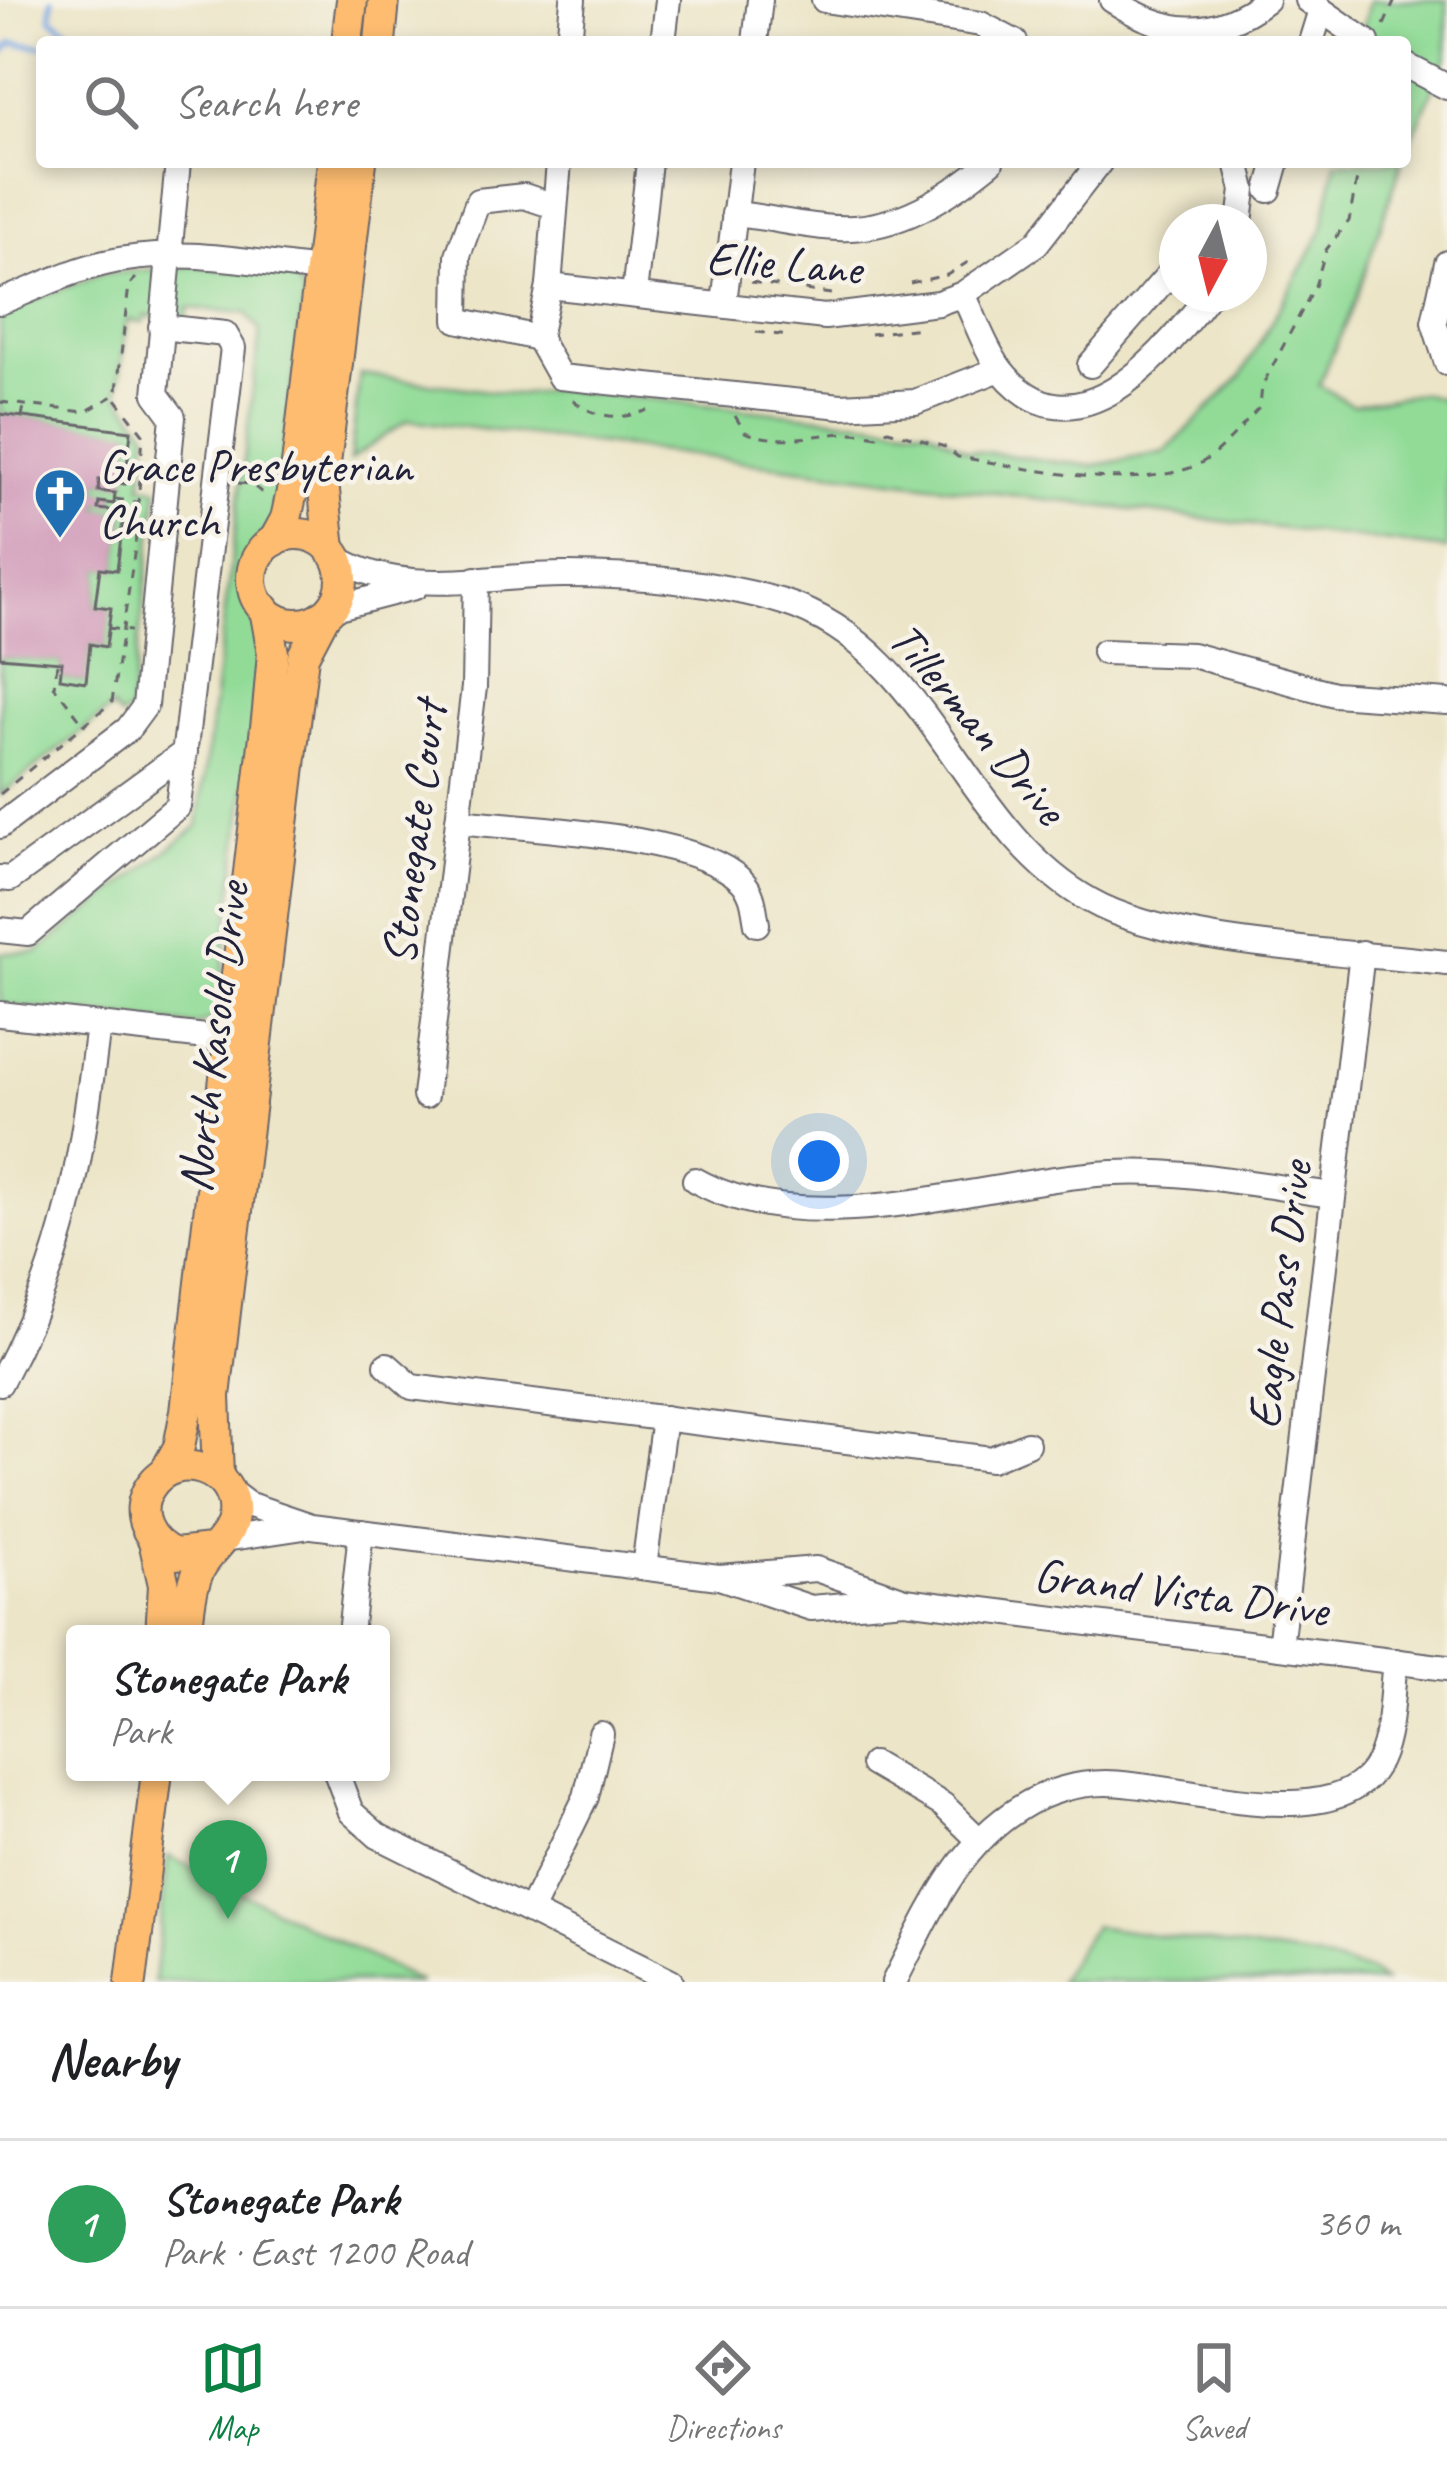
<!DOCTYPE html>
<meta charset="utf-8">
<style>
:root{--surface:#fff;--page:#f2f2f2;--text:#202124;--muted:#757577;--line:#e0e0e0;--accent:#0b8043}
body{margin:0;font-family:Caveat,sans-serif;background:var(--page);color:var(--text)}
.compass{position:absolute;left:1159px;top:204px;width:108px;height:108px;border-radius:50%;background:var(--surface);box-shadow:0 6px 18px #0003;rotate:187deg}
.you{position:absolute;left:819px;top:1161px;width:42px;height:42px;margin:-30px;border:9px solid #fff;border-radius:50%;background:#1a73e8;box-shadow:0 0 0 18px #1a73e833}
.badge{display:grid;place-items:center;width:78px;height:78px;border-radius:50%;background:var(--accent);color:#fff;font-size:39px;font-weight:700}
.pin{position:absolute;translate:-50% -99px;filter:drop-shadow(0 3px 6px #0008)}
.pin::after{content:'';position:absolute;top:63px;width:42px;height:36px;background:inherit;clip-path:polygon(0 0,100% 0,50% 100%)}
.popup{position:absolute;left:66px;top:1625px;width:324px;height:156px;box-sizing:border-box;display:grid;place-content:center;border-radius:12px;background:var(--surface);filter:drop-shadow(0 3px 9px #0005);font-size:39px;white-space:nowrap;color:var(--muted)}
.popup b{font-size:45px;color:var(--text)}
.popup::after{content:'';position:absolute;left:50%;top:100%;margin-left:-24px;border:24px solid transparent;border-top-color:var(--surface)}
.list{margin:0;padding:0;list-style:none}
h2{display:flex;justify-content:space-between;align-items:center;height:156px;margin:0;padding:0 48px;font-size:51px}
h2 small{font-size:39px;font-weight:400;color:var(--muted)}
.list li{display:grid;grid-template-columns:78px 1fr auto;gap:36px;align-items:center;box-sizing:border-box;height:168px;padding:0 48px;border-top:3px solid var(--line)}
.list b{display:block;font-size:45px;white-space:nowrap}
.list p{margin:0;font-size:39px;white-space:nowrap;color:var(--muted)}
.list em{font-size:39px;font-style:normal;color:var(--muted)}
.icon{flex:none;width:66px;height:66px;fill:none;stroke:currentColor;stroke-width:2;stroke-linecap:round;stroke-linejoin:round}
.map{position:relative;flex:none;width:1447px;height:1982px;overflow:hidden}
.search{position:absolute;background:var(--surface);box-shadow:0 6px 18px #0003;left:36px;right:36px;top:36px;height:132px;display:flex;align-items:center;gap:30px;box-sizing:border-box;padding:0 42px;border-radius:12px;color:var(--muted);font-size:45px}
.sheet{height:324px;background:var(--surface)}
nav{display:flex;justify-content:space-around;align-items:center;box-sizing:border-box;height:168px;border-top:3px solid var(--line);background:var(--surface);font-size:33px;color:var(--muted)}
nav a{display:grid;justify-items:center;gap:6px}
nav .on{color:var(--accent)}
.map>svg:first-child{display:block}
.green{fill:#91db97;stroke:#5a7e69;stroke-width:3}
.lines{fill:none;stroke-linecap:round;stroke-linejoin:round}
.stream{stroke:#7aa9e4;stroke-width:6}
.building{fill:#cd93b5}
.minor-casing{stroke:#69666c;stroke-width:28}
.major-casing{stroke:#69666c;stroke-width:34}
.path{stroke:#69666c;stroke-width:3;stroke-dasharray:9 9;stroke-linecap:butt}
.minor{stroke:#fff;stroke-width:24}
.major{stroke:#fdbc70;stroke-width:30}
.labels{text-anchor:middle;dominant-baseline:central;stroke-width:9;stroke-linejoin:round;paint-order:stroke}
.street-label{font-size:48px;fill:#22223b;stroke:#f7f3e8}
.poi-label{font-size:48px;fill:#22223b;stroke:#f7f3e8;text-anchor:start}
</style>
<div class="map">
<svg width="1447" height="1982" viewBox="0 0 1447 1982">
<rect width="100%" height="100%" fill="#f7f3e8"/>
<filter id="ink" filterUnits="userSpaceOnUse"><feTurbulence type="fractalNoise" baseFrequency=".00833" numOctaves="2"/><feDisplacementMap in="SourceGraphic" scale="24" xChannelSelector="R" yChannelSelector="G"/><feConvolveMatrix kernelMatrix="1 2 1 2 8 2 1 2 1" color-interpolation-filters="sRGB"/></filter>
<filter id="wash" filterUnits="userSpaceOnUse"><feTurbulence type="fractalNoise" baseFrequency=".004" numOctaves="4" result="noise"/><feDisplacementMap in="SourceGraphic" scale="48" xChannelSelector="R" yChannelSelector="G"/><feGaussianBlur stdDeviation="2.7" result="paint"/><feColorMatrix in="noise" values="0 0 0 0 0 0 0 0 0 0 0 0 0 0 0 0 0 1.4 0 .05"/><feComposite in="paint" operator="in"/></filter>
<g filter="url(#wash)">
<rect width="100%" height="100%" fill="#ece5c8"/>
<!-- green -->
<g class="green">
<path d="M1369,0H1447V57L1405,154V42H1360Z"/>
<path d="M1336,162H1402L1356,299L1319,385L1352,405L1422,393L1447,401V549L408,420L350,460L360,374L518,395L555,389L928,428L967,450L1092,466L1165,452L1241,376L1322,232Z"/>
<path d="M191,266L288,276L299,284L304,296L274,525C237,566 236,583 265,631L217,1017L196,1026L0,1004V953L37,952L198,826L260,331L246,313L188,308L186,321L145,316L144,322L127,320L118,394L148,433L142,486L158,488L130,710L121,718L112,708L0,795V657L62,662L61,678L85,682L90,644L105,647L110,608L95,606L100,568L117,569L124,513L98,509L99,502L114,503L115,494L98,491L99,480L125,483L131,432L0,414V312L102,274Z"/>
<path d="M168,1856L420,1982H154Z"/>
<path d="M1093,1926L1315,1958L1370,1972L1383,1982H1058Z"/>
</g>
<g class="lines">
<!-- stream -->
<g class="stream">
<path d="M52,0L51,18L70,31L66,42"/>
<path d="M0,55L12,43L42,46"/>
</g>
</g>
<g id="blocks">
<!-- building -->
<path class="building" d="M0,414L131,431L125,484L99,480L98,491L115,493L114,504L99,502L98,509L124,512L117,570L100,568L95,606L111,608L106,647L90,644L86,682L60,678L62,662L0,657Z"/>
</g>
</g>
<g filter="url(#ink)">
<use href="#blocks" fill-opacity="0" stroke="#69666c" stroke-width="3"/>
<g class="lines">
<!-- minor casing -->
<g class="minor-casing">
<g id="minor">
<path d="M824,0L981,24L1015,42"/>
<path d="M1112,0C1166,35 1212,41 1266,0"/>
<path d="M1307,0L1367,42"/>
<path d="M569,42L573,0"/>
<path d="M663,42L668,0"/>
<path d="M755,42L760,0"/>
<path d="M1311,42L1320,13"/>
<path d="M1405,65L1447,87"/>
<path d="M1237,162L1244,190L1240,222"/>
<path d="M1269,190L1277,162"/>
<path d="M554,206L524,196L478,201L458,255L457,320L538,338L549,286L559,162"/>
<path d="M734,214C769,217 804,227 838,228C897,231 948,197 991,162"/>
<path d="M1447,263L1434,322L1447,363"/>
<path d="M549,286L825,317L938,303L963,294L1037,243L1100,162"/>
<path d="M634,294L649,162"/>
<path d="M963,294C975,318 985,349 1001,370C1074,462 1164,354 1209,294"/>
<path d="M0,302C35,289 69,271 105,263C176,246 249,262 320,270L337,263"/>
<path d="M724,303L741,162"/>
<path d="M538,338L560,377L841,406L915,402L1000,369"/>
<path d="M1090,365L1177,265"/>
<path d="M336,557C402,600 493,574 567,575C636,575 718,582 783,602C932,649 961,829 1091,901C1169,946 1353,952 1447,963"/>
<path d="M331,609L415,587"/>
<path d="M1104,652L1192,655L1334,694L1447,702"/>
<path d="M458,821C527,829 694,833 742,881C754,893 754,909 757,924"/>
<path d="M0,826L128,729L145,706L173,417L156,394L178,162"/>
<path d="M0,878L10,879L185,752"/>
<path d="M0,930L28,933L178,806L233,348L225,334L161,327"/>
<path d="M0,1014L242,1041"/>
<path d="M425,1096L474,687L476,579"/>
<path d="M695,1180C813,1246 987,1179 1113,1173C1185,1169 1262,1186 1333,1195"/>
<path d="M387,1365L412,1387L991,1459L1027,1444"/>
<path d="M0,1383C67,1258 81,1163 98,1025"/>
<path d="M227,1489L247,1504L312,1526L719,1577L816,1569L905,1600"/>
<path d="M224,1539L304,1527"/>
<path d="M644,1567L664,1418"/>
<path d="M719,1577L811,1608L905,1600L1447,1668"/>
<path d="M350,1634L361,1532"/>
<path d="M1280,1647L1362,953"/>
<path d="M873,1764L943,1805L978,1839"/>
<path d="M336,1772L351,1812L378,1836L671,1982"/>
<path d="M530,1911L586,1797L601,1734"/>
<path d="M894,1982C928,1917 955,1848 1020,1808C1045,1792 1076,1783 1106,1783C1178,1783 1342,1841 1379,1760C1392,1732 1391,1692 1395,1661"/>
</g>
</g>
<!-- major casing -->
<g class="major-casing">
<g id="major">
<path d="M347,42L352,0"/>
<path d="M380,42L384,0"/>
<circle cx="297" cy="579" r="45"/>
<path d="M274,541L286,519L296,473L333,162"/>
<path d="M330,549L323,481L361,162"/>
<path d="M165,1472L179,1447L186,1411L268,710L273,653L265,609"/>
<path d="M218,1477L215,1396L303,656L325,614"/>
<path d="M154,1541L164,1585L161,1634"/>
<path d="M186,1634C189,1613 190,1589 199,1570C209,1550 230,1539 233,1516C238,1469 175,1448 150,1487C132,1514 149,1543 175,1554L211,1550"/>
<path d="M131,1982L157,1772"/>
</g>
</g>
<!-- path -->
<g class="path">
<path d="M1384,25L1395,0"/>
<path d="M1122,42L1127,33"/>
<path d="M751,282L831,294"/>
<path d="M910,283L947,275L973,259"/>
<path d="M756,332L789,336"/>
<path d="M870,334L920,328"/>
<path d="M573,400C594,418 623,421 648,410"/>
<path d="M0,402L85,412L115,395"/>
<path d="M735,416L745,432C791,450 830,425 877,436L888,430L945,447L958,457C1031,468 1117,491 1190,468C1217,459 1240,427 1260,407L1262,386L1315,286L1326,250L1349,221L1360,162"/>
<path d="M22,417L24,406"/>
<path d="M238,483L251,484L266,496"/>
<path d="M115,499L136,502"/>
<path d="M108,628L130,631"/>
<path d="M57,664L54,686L83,723"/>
<path d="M0,794L112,702L135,548L143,434L116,399L129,285L136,278"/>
</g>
<!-- minor -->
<use href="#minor" class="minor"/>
<!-- major -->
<use href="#major" class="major"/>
</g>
</g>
<!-- icons -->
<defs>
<g id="church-pin" transform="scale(2.7)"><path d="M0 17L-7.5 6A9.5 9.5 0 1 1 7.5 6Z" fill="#1f6fb2" stroke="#f7f3e8"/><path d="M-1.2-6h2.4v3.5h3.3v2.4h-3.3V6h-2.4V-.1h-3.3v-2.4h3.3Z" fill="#fff"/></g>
</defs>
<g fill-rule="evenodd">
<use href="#church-pin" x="60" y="494"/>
</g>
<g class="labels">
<!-- street labels -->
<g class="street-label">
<text transform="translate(784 263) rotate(4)">Ellie Lane</text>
<text transform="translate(978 723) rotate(50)">Tillerman Drive</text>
<text transform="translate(414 833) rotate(-83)">Stonegate Court</text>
<text transform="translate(213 1037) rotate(-83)">North Kasold Drive</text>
<text transform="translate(1279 1295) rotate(-83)">Eagle Pass Drive</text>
<text transform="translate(1181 1592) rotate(7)">Grand Vista Drive</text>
</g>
<!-- poi labels -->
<g class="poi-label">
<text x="99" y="466">Grace Presbyterian<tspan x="99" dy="55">Church</tspan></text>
</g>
</g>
</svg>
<svg class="compass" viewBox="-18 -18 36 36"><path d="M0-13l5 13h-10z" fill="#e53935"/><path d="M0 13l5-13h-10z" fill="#757577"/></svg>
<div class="you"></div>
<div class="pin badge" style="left:228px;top:1919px;background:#2e9e5b">1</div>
<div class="popup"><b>Stonegate Park</b>Park</div>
<div class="search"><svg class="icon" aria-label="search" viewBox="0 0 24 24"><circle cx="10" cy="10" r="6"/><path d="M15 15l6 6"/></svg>Search here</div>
</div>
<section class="sheet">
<h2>Nearby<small></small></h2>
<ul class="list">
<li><span class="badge" style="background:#2e9e5b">1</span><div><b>Stonegate Park</b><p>Park · East 1200 Road</p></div><em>360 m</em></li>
</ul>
</section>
<nav>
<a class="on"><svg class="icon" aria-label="map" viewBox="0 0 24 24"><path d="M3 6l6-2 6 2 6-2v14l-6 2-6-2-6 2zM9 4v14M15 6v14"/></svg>Map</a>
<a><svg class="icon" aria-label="directions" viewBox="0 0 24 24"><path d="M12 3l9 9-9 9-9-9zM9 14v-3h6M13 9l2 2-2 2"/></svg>Directions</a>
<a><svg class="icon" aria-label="saved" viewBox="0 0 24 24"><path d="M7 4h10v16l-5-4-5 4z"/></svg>Saved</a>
</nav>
